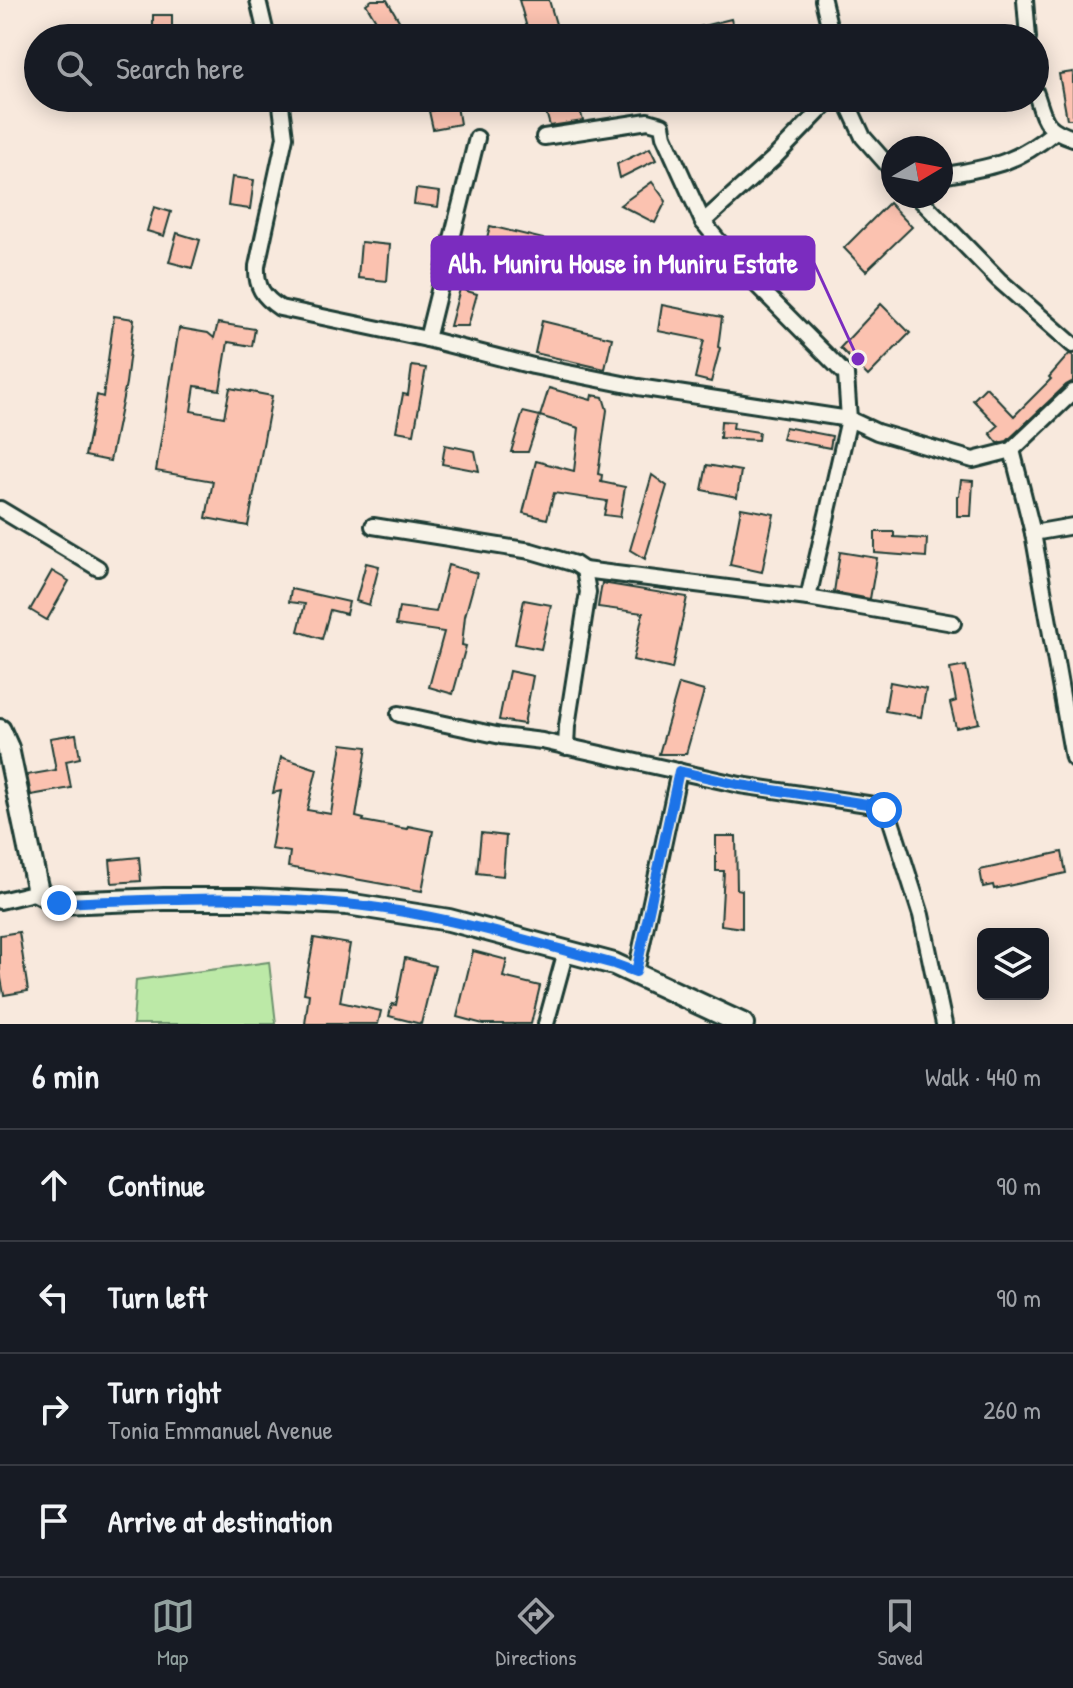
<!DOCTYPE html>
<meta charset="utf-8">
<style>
:root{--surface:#171b24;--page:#242831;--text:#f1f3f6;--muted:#9ea1a6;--line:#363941;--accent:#92a19f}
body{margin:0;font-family:"Patrick Hand",sans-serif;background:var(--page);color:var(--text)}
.controls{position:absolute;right:24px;bottom:24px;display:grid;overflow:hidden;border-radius:12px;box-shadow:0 4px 20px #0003}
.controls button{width:72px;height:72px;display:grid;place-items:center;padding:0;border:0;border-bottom:2px solid var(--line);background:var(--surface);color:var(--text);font:40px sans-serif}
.compass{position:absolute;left:881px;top:136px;width:72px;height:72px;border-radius:50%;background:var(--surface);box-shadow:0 4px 20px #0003;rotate:80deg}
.stop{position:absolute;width:24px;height:24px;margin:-18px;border:6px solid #1a73e8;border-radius:50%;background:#fff}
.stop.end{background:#1a73e8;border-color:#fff;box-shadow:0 2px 8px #0008}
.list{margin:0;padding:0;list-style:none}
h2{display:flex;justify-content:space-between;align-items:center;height:104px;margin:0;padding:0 32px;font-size:34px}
h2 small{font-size:26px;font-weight:400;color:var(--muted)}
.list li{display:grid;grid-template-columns:52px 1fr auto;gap:24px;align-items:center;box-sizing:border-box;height:112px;padding:0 32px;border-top:2px solid var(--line)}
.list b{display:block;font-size:30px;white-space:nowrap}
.list p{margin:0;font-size:26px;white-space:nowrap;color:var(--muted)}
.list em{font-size:26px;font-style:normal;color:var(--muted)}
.icon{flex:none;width:44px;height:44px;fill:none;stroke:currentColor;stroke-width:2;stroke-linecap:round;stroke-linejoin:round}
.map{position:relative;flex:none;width:1073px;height:1024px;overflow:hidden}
.search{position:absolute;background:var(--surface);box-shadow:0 4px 20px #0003;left:24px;right:24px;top:24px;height:88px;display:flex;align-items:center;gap:20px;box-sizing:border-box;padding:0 28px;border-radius:44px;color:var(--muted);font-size:30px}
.sheet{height:552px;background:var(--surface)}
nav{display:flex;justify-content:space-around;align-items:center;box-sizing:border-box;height:112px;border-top:2px solid var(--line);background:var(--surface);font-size:22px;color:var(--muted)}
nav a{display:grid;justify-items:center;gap:4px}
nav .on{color:var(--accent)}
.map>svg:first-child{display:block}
.green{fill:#bce9a7;stroke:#6e936e;stroke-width:2}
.building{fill:#fbc2b0;stroke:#1f3d34;stroke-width:2}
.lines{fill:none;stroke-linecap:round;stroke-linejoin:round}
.street-casing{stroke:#1f3d34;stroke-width:20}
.secondary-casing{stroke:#1f3d34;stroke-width:26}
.street{stroke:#f7f3e8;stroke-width:14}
.secondary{stroke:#f7f3e8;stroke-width:20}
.route{stroke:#1a73e8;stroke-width:10}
.leader{fill:none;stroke:#7b2cbf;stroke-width:3}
.callout-dot{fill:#7b2cbf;stroke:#f7f3e8;stroke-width:3}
.callout{fill:#7b2cbf;stroke:#7b2cbf;stroke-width:3}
.callout-label{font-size:28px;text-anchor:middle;font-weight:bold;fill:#fff}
</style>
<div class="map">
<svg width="1073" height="1024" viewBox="0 0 1073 1024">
<rect width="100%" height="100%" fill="#f8e9dd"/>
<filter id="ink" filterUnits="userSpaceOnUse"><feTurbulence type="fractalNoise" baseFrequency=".0125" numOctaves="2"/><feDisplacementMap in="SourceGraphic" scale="16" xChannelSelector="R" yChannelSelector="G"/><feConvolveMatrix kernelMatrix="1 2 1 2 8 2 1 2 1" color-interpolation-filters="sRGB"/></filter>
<g filter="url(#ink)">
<!-- green -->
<path class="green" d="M269,962L276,1024H133L136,980Z"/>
<!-- building -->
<g class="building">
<path d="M372,0H387L401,24L384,34L366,4Z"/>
<path d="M519,0H549L560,38H530Z"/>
<rect x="153" y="15" width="19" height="23"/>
<path d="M731,19L736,38H672L671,34Z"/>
<path d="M1073,72V119H1067L1059,74Z"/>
<path d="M542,98H577L583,121L550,126Z"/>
<path d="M457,106L460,124L433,129L429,111Z"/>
<path d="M650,148L656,160L620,178L617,164Z"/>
<path d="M232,177L254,180L250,209L228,206Z"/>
<path d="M652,182L666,201L655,223L620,205Z"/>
<path d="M416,189L440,192L438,207L414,204Z"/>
<path d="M889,203L912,227L866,271L844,248Z"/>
<path d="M154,207L171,212L164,236L147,231Z"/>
<path d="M490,226L613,256L607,283L538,267L536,276L484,262V250Z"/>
<path d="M177,233L200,240L192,268L169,262Z"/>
<path d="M361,242L390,245L387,281L358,278Z"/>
<path d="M460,289L477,294L468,326H450Z"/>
<path d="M881,304L910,333L868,376L840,348Z"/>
<path d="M662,305L722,317L718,347L720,348L711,382L695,378L704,340L658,331Z"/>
<path d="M114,316L134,319L126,383L110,461L85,456L97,395L103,397Z"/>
<path d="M542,321L612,338L605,369L535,353Z"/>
<path d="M218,323L255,329L252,346L228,342L220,390L195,386L191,411L224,417L230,388L272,396L248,526L206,518L213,481L156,471L179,328L208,333L214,338Z"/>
<path d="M1069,354L1073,355V381L1066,385L1007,441L998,443L990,433L998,426L973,400L986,387L1014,416L1051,379L1049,377Z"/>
<path d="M412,366L426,368L414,434L396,431L403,394L408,395Z"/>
<path d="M549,388L591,400L592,395L603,397L607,410L598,474L602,475L601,482L625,487L620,517L604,515L607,501L554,493L547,519L523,513L536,461L574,471L579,428L540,416Z"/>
<path d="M523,412L540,416L528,452H511Z"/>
<path d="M721,421L734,422L733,428L759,432L758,440L720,438Z"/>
<path d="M785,427L832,436L830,448L782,439Z"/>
<path d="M445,445L475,451L479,471L442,464Z"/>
<path d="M707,465L741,471L737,497L702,490Z"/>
<path d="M652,475L667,486L645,559L630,550Z"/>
<path d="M961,480L973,481L971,516H957V496H959Z"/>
<path d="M741,508L774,514L762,572L730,565Z"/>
<path d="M875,532H894V537L927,539L926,557L875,553Z"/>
<path d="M840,552L877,558L870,599L834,592Z"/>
<path d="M366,563L379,566L369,605L356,601Z"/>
<path d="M448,565L477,573L465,616L462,645L466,646L453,694L429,687L444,632L396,625L399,607L436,612Z"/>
<path d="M52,571L69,581L47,620L30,610Z"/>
<path d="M602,583L687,597L672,669L633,660L643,613L598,607Z"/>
<path d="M291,589L349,602L346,614L330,610L322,639L298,631L305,604L289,602Z"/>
<path d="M524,600L551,605L541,649L515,644Z"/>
<path d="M966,666L979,723L956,728L950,703L956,701L950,669Z"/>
<path d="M509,671L533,676L524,724L499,720Z"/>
<path d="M890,682L926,689L921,717L885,711Z"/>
<path d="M679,684L704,691L686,754H659Z"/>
<path d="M76,734L80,758L66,761L71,788L31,795L27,775L56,770L50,738Z"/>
<path d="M342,744L367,747L356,817L364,819L363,821L407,829L408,826L433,831L422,891L288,867L290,852L271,849L281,791L273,793L281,757L317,769L307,810L331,814Z"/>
<path d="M481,833L506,836L503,876L477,873Z"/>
<path d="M716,836H736L737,889L742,890V928L721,925L724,871H716Z"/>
<path d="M1062,852L1066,873L994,889L993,885L983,887L980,870Z"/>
<path d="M139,857L141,881L112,883L110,860Z"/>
<path d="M19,932L28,991L4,995L0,973V935Z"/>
<path d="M314,938L350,944L340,1002L381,1011L378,1024H305L309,994L304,993Z"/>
<path d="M473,951L507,960L503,977L540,986L531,1024H483L457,1017Z"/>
<path d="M405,958L435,966L421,1024L389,1016L392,1004L396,1005Z"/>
</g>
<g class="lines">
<!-- street casing -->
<g class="street-casing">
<g id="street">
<path d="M258,0L267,38"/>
<path d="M823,0L832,38"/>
<path d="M1025,0L1028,38"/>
<path d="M1035,91C1045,119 1042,128 1073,138"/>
<path d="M280,98L285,137L257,266C256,287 263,297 280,308L427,339L533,366L638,387L849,419L846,375L742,270L703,222L664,136L662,125L648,121L544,137"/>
<path d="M845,98L863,137L893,171"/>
<path d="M941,176C990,167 1014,165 1054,132"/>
<path d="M917,196L999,280L1073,345"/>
<path d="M703,222L774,158L832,98"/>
<path d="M427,339L477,138"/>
<path d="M1012,450L1033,533L1073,758"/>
<path d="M0,509L98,568"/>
<path d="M373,526L531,551L575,564L584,570L588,592L567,726L566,747"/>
<path d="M1033,533L1073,526"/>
<path d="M584,570L808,598L953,623"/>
<path d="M808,598L849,419L877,432L973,460L1012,450L1073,392"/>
<path d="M399,714L501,736L542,741L740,785L874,805L884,810L891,821L921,915L944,1024"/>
<path d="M0,901L38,892"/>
<path d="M636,972L679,771"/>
<path d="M546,1024L566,951"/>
</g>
</g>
<!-- secondary casing -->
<g class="secondary-casing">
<path id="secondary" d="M0,730L8,748L38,892L59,903L164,899H250L347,904L449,920L614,964L743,1024"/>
</g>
<!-- street -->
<use href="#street" class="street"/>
<!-- secondary -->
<use href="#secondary" class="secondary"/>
</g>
</g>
<g class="lines" filter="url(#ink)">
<!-- route -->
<path class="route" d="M59,903C155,899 251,895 346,904C438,913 526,940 614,964L636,972L679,771L740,785L874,805L884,810"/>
</g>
<!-- callouts -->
<path class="leader" d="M858 359L814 263"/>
<circle class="callout-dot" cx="858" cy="359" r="8"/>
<rect class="callout" x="432" y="237" width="382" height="52" rx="8"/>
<g class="callout-label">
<text x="623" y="273">Alh. Muniru House in Muniru Estate</text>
</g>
</svg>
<div class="controls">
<button><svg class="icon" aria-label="layers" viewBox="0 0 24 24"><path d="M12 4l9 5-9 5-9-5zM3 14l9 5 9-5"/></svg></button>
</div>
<svg class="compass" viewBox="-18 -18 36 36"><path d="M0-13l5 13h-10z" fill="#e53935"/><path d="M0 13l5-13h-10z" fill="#9ea1a6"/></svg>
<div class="stop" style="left:884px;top:810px"></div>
<div class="stop end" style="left:59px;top:903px"></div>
<div class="search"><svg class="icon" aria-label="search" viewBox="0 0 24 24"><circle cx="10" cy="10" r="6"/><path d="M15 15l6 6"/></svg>Search here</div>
</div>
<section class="sheet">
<h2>6 min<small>Walk · 440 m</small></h2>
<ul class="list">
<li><svg class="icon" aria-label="ahead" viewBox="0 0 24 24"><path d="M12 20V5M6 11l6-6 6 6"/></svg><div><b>Continue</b></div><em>90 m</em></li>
<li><svg class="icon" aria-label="left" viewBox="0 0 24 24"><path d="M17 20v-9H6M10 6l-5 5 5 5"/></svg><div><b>Turn left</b></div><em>90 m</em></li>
<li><svg class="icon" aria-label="right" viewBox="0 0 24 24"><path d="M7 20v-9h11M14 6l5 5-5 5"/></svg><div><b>Turn right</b><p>Tonia Emmanuel Avenue</p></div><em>260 m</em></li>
<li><svg class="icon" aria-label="arrive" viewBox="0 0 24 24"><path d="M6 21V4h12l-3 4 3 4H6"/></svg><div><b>Arrive at destination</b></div></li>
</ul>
</section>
<nav>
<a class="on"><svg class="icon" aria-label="map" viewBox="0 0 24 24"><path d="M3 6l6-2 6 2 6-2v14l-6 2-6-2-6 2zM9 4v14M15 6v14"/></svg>Map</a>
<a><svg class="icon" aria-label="directions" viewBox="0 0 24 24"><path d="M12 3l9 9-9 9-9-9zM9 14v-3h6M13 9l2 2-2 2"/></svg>Directions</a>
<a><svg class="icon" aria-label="saved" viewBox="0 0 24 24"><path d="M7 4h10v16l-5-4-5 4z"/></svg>Saved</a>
</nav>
